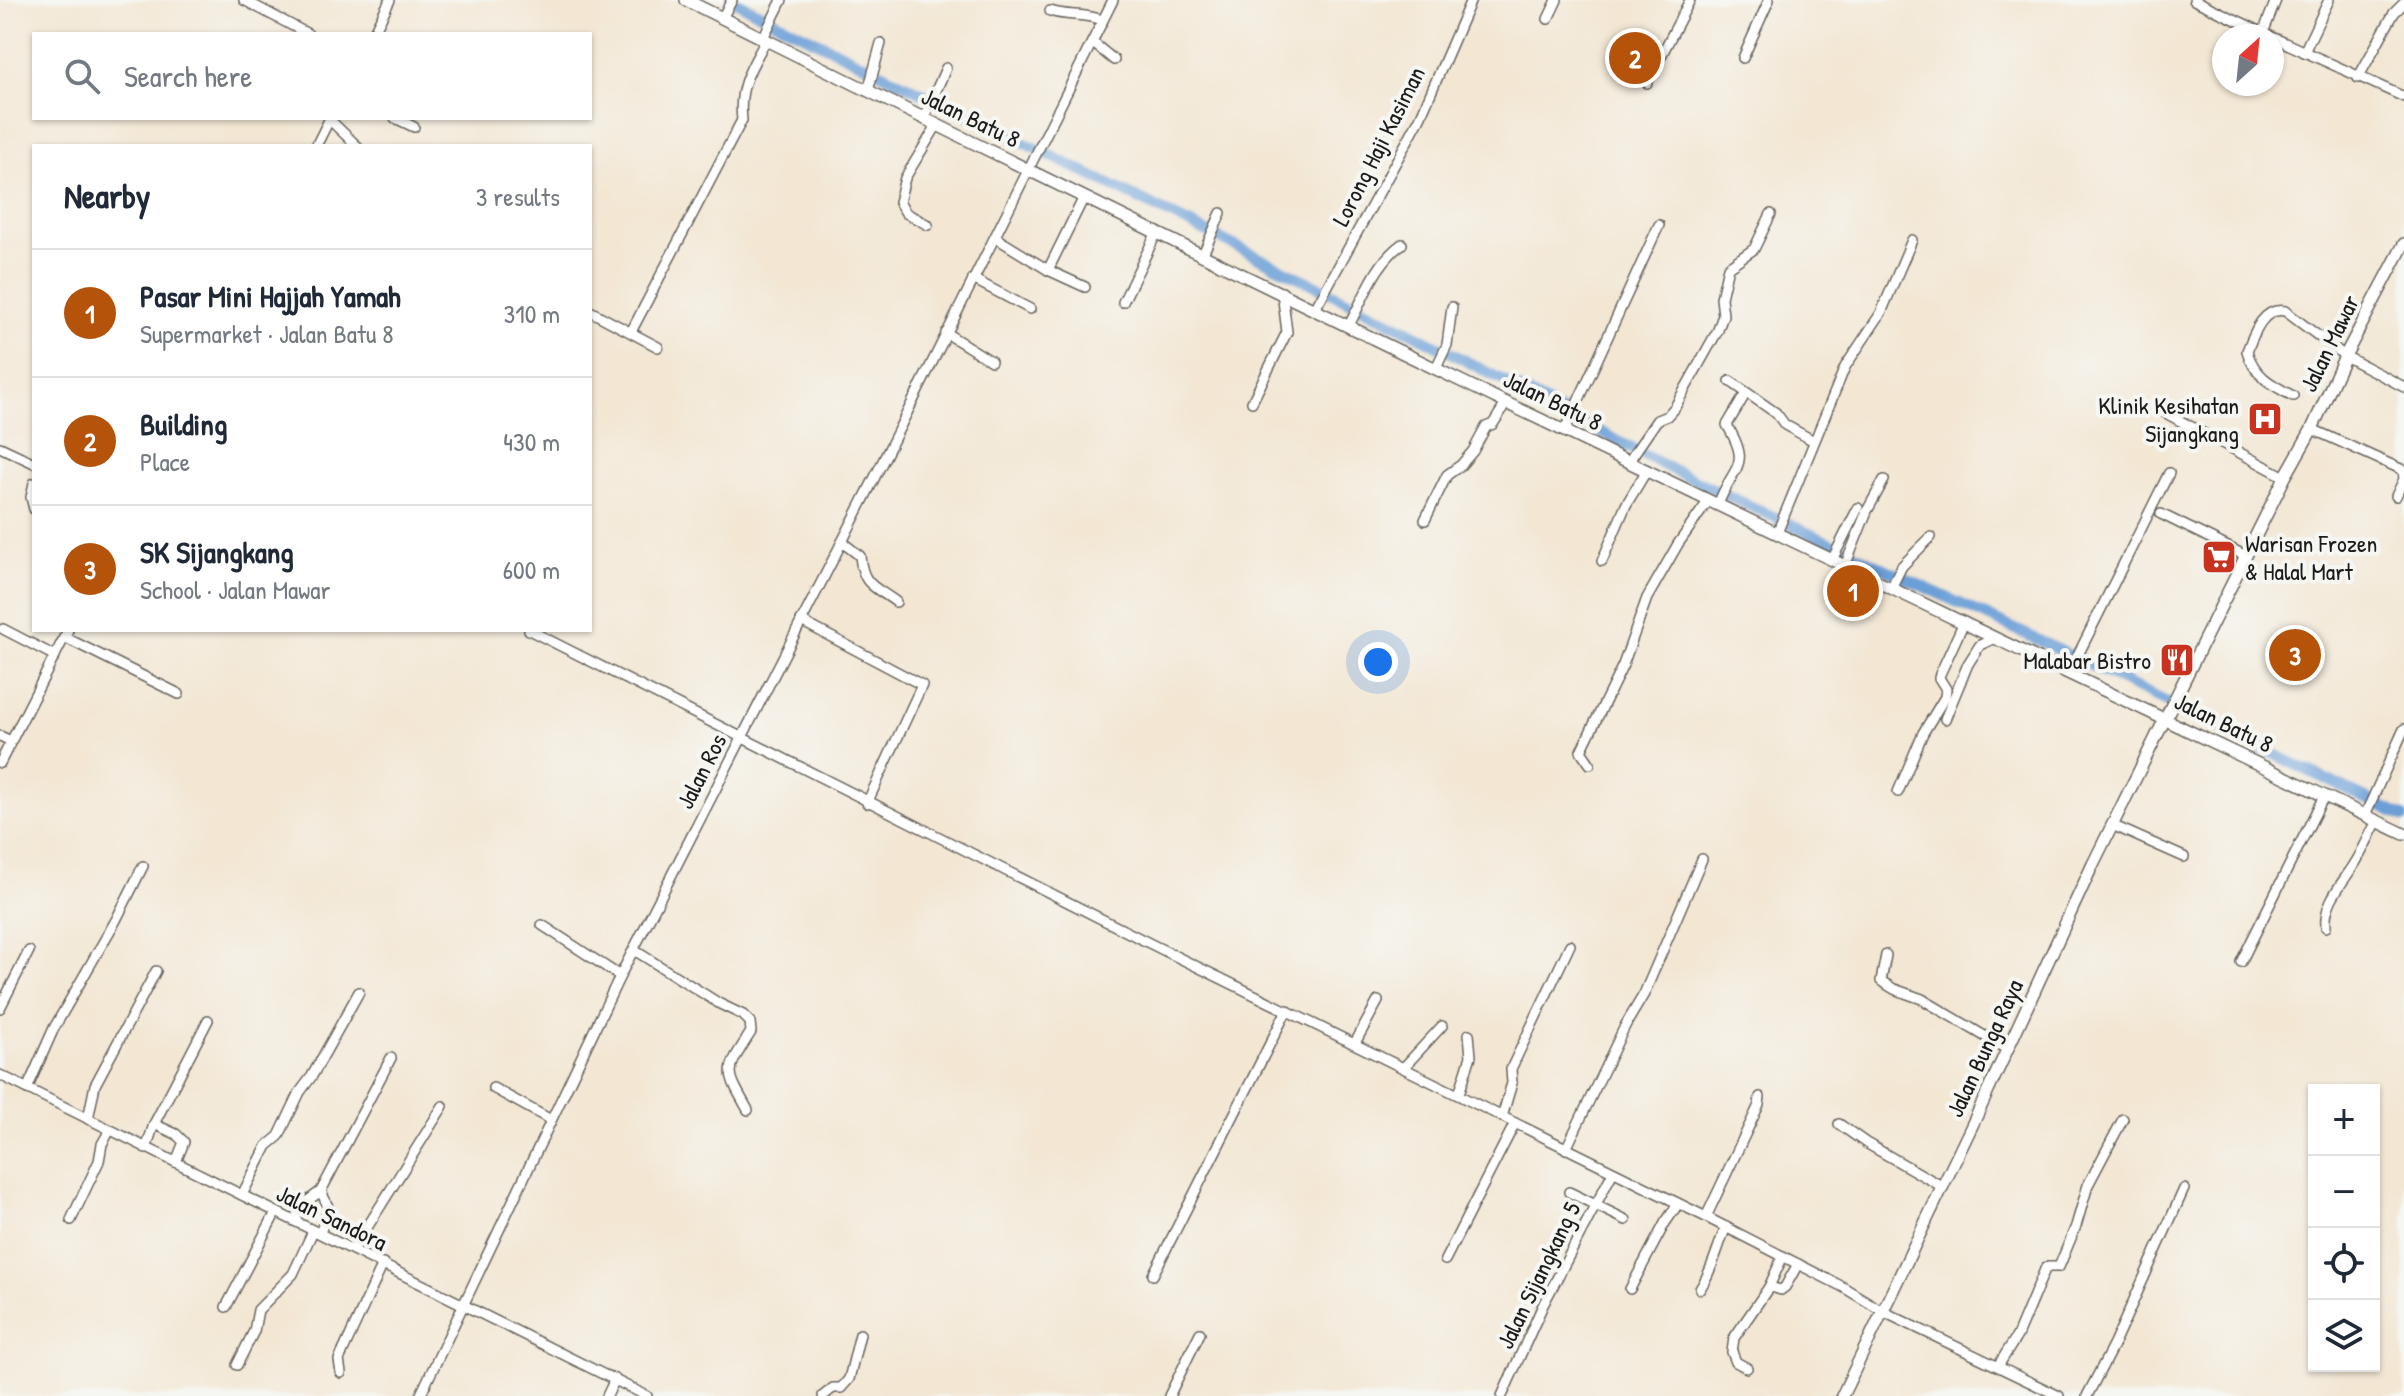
<!DOCTYPE html>
<meta charset="utf-8">
<style>
:root{--surface:#fff;--page:#f6f6f7;--text:#1f2937;--muted:#747a83;--line:#e0e1e3;--accent:#b45309}
body{margin:0;font-family:"Patrick Hand",sans-serif;background:var(--page);color:var(--text)}
.controls{position:absolute;right:24px;bottom:24px;display:grid;overflow:hidden;border-radius:0px;box-shadow:0 2px 6px #0004}
.controls button{width:72px;height:72px;display:grid;place-items:center;padding:0;border:0;border-bottom:2px solid var(--line);background:var(--surface);color:var(--text);font:40px sans-serif}
.compass{position:absolute;left:2212px;top:24px;width:72px;height:72px;border-radius:50%;background:var(--surface);box-shadow:0 2px 6px #0004;rotate:27deg}
.you{position:absolute;left:1378px;top:662px;width:28px;height:28px;margin:-20px;border:6px solid #fff;border-radius:50%;background:#1a73e8;box-shadow:0 0 0 12px #1a73e833}
.badge{display:grid;place-items:center;width:52px;height:52px;border-radius:50%;background:var(--accent);color:#fff;font-size:26px;font-weight:700}
.pin{position:absolute;translate:-50% -50%;border:4px solid #fff;box-shadow:0 2px 8px #0006}
.list{margin:0;padding:0;list-style:none}
h2{display:flex;justify-content:space-between;align-items:center;height:104px;margin:0;padding:0 32px;font-size:34px}
h2 small{font-size:26px;font-weight:400;color:var(--muted)}
.list li{display:grid;grid-template-columns:52px 1fr auto;gap:24px;align-items:center;box-sizing:border-box;height:128px;padding:0 32px;border-top:2px solid var(--line)}
.list b{display:block;font-size:30px;white-space:nowrap}
.list p{margin:0;font-size:26px;white-space:nowrap;color:var(--muted)}
.list em{font-size:26px;font-style:normal;color:var(--muted)}
.icon{flex:none;width:44px;height:44px;fill:none;stroke:currentColor;stroke-width:2;stroke-linecap:round;stroke-linejoin:round}
.map{position:relative;flex:none;width:2404px;height:1396px;overflow:hidden}
.search{position:absolute;background:var(--surface);box-shadow:0 2px 6px #0004;left:32px;top:32px;width:560px;height:88px;display:flex;align-items:center;gap:20px;box-sizing:border-box;padding:0 28px;border-radius:0px;color:var(--muted);font-size:30px}
.panel{position:absolute;background:var(--surface);box-shadow:0 2px 6px #0004;left:32px;top:144px;width:560px;height:488px;border-radius:0px}
.map>svg:first-child{display:block}
.lines{fill:none;stroke-linecap:round;stroke-linejoin:round}
.canal{stroke:#6b9fd7;stroke-width:11}
.minor-casing{stroke:#67635c;stroke-width:12}
.tertiary-casing{stroke:#67635c;stroke-width:14}
.minor{stroke:#fff;stroke-width:9}
.tertiary{stroke:#fff;stroke-width:11}
.labels{text-anchor:middle;dominant-baseline:central;stroke-width:8;stroke-linejoin:round;paint-order:stroke}
.street-label{font-size:24px;fill:#1c1c1c;stroke:#f6f6f2}
.poi-label{font-size:24px;fill:#1c1c1c;stroke:#f6f6f2;text-anchor:end}
</style>
<div class="map">
<svg width="2404" height="1396" viewBox="0 0 2404 1396">
<rect width="100%" height="100%" fill="#f6f6f2"/>
<filter id="ink" filterUnits="userSpaceOnUse"><feTurbulence type="fractalNoise" baseFrequency=".0125" numOctaves="2"/><feDisplacementMap in="SourceGraphic" scale="16" xChannelSelector="R" yChannelSelector="G"/><feConvolveMatrix kernelMatrix="1 2 1 2 8 2 1 2 1" color-interpolation-filters="sRGB"/></filter>
<filter id="wash" filterUnits="userSpaceOnUse"><feTurbulence type="fractalNoise" baseFrequency=".006" numOctaves="4" result="noise"/><feDisplacementMap in="SourceGraphic" scale="32" xChannelSelector="R" yChannelSelector="G"/><feGaussianBlur stdDeviation="1.8" result="paint"/><feColorMatrix in="noise" values="0 0 0 0 0 0 0 0 0 0 0 0 0 0 0 0 0 1.4 0 .05"/><feComposite in="paint" operator="in"/></filter>
<g filter="url(#wash)">
<rect width="100%" height="100%" fill="#f3e7d4"/>
<g class="lines">
<!-- canal -->
<path class="canal" d="M732,0L1413,333L1669,468L2036,639L2404,817"/>
</g>
</g>
<g filter="url(#ink)">
<g class="lines">
<!-- minor casing -->
<g class="minor-casing">
<g id="minor">
<path d="M244,0L308,34"/>
<path d="M2194,0L2270,36"/>
<path d="M1050,11C1068,17 1084,13 1102,20"/>
<path d="M722,18L732,0"/>
<path d="M1548,19L1557,0"/>
<path d="M2263,33L2276,0"/>
<path d="M373,34L390,0"/>
<path d="M2272,37L2404,97"/>
<path d="M763,38L782,0"/>
<path d="M1092,42L1114,60"/>
<path d="M2304,52L2329,0"/>
<path d="M1743,58L1769,0"/>
<path d="M2358,78L2394,13L2404,3"/>
<path d="M1647,83L1690,0"/>
<path d="M868,91L881,43"/>
<path d="M395,118L414,127"/>
<path d="M924,118L946,68"/>
<path d="M330,120L357,146"/>
<path d="M316,146L330,118"/>
<path d="M928,225L906,213L899,202L905,178L937,125"/>
<path d="M996,238L1048,270L1085,287"/>
<path d="M1203,254L1221,213"/>
<path d="M1048,270L1084,197"/>
<path d="M973,279L1030,309"/>
<path d="M1123,302L1157,232"/>
<path d="M1315,309L1420,118L1471,0"/>
<path d="M590,311L658,347"/>
<path d="M1349,325C1364,298 1376,262 1402,244"/>
<path d="M631,332L742,120C738,86 751,68 766,40"/>
<path d="M946,333L991,361"/>
<path d="M1436,368L1447,345L1452,307"/>
<path d="M1730,381L1776,413L1785,425L1814,441"/>
<path d="M2293,396C2272,385 2254,376 2247,351C2254,333 2263,307 2285,311L2345,356L2404,387"/>
<path d="M1252,402L1287,332L1282,292"/>
<path d="M2160,410L2285,477"/>
<path d="M2312,429L2403,470L2404,479L2396,496"/>
<path d="M1565,430L1659,225"/>
<path d="M0,447L34,463"/>
<path d="M1629,461L1657,420L1667,416L1675,407L1718,330L1723,315L1721,298L1728,267L1754,249L1771,214"/>
<path d="M34,483L31,497L34,509"/>
<path d="M1718,505C1732,465 1753,468 1727,425L1746,393"/>
<path d="M2161,514L2246,556"/>
<path d="M1425,520L1447,475L1461,465L1473,451L1486,427L1493,424L1507,402"/>
<path d="M1777,533L1845,367L1881,313L1912,240"/>
<path d="M842,542L860,556C863,587 875,586 896,602"/>
<path d="M1832,560L1858,508"/>
<path d="M1602,561L1626,505L1647,470"/>
<path d="M1845,566L1867,511L1884,480"/>
<path d="M1891,588L1902,566L1931,537"/>
<path d="M801,621L922,685L867,803"/>
<path d="M3,629L55,656"/>
<path d="M529,630L1151,944L1706,1217L1843,1287L1884,1312L2059,1396"/>
<path d="M64,637L179,694"/>
<path d="M2069,673L2169,473"/>
<path d="M1945,719L1968,664L1980,645L1995,638"/>
<path d="M0,736L11,741"/>
<path d="M0,763L68,630"/>
<path d="M1590,764L1581,751L1623,665L1647,598L1678,544L1709,500"/>
<path d="M1898,792L1923,733L1945,697L1946,689L1939,678L1940,674L1964,622"/>
<path d="M2365,815L2404,729"/>
<path d="M2112,825L2184,857"/>
<path d="M542,925L620,976"/>
<path d="M2326,927C2323,901 2345,881 2357,860C2364,848 2370,834 2377,821"/>
<path d="M634,950L720,1004L743,1015L750,1022L751,1032C726,1072 724,1068 748,1110"/>
<path d="M1886,955L1881,981L1894,989L1922,999L2008,1050"/>
<path d="M2241,962L2324,796"/>
<path d="M0,1008L29,951"/>
<path d="M1355,1043L1378,1001"/>
<path d="M1404,1067L1442,1026"/>
<path d="M0,1075L647,1396"/>
<path d="M493,1088L551,1120"/>
<path d="M27,1089L54,1028L116,920L143,866"/>
<path d="M1459,1094L1471,1056L1469,1034"/>
<path d="M1502,1117L1512,1083L1511,1069L1570,945"/>
<path d="M88,1119L95,1085L156,971"/>
<path d="M154,1124L208,1020"/>
<path d="M1839,1124L1866,1143L1943,1187"/>
<path d="M146,1149L154,1124L176,1134L184,1142L176,1162"/>
<path d="M1566,1149L1625,1026L1644,994L1702,859"/>
<path d="M1569,1192L1626,1220"/>
<path d="M242,1195L267,1146L279,1136L300,1092L312,1076L359,992"/>
<path d="M1706,1217L1759,1105L1760,1097"/>
<path d="M71,1220L99,1161L102,1144L110,1130"/>
<path d="M295,1220L302,1205L321,1191L391,1058"/>
<path d="M320,1233L329,1209L321,1191"/>
<path d="M353,1250L443,1106"/>
<path d="M1445,1260L1515,1123"/>
<path d="M1153,1275L1287,1010"/>
<path d="M1769,1287L1781,1290L1785,1287L1798,1264"/>
<path d="M1630,1289L1665,1223L1678,1204"/>
<path d="M1700,1289C1713,1269 1717,1248 1726,1227"/>
<path d="M226,1307L276,1212"/>
<path d="M237,1365L254,1331L258,1310L293,1274L313,1231"/>
<path d="M1998,1366L2017,1336L2046,1267H2059L2076,1226L2088,1185L2123,1119"/>
<path d="M1747,1368L1736,1362L1732,1352L1734,1338L1769,1287L1783,1256"/>
<path d="M341,1373L339,1360L383,1264"/>
<path d="M420,1396L620,976L868,491L1113,0"/>
<path d="M607,1396L615,1379"/>
<path d="M823,1396L833,1388H841L849,1379L860,1334"/>
<path d="M1169,1396L1200,1333"/>
<path d="M1502,1396L1543,1305L1613,1172"/>
<path d="M2087,1396L2114,1344L2184,1189"/>
</g>
</g>
<!-- tertiary casing -->
<g class="tertiary-casing">
<g id="tertiary">
<path d="M686,0C1255,285 1830,559 2404,834"/>
<path d="M1842,1396L1977,1115L2093,864L2285,477L2312,429L2345,356L2404,244"/>
</g>
</g>
<!-- minor -->
<use href="#minor" class="minor"/>
<!-- tertiary -->
<use href="#tertiary" class="tertiary"/>
</g>
</g>
<!-- icons -->
<defs>
<g id="hospital-square" transform="scale(1.8)"><rect x="-9" y="-9" width="18" height="18" rx="4" fill="#c8321e" stroke="#f6f6f2"/><path d="M-5-5h3v3.5h4V-5h3V5h-3V1.5h-4V5h-3Z" fill="#fff"/></g>
<g id="supermarket-square" transform="scale(1.8)"><rect x="-9" y="-9" width="18" height="18" rx="4" fill="#c8321e" stroke="#f6f6f2"/><path d="M-6-5.5h2.5l.6 2H6L4.5 2H-2.5L-4.4-4H-6ZM-1.5 3.2a1.3 1.3 0 1 0 .1 0ZM3 3.2a1.3 1.3 0 1 0 .1 0Z" fill="#fff"/></g>
<g id="restaurant-square" transform="scale(1.8)"><rect x="-9" y="-9" width="18" height="18" rx="4" fill="#c8321e" stroke="#f6f6f2"/><path d="M-5-6h1v4h1v-4h1v4h1v-4h1v5L-1.5 .5V6h-2V.5L-5-1ZM5-6V6H3V1.5H1.5Q1.5-4 5-6Z" fill="#fff"/></g>
</defs>
<g fill-rule="evenodd">
<use href="#hospital-square" x="2265" y="419"/>
<use href="#supermarket-square" x="2219" y="557"/>
<use href="#restaurant-square" x="2177" y="660"/>
</g>
<g class="labels">
<!-- street labels -->
<g class="street-label">
<text transform="translate(971 117) rotate(26)">Jalan Batu 8</text>
<text transform="translate(1378 146) rotate(-63)">Lorong Haji Kasiman</text>
<text transform="translate(2329 343) rotate(-64)">Jalan Mawar</text>
<text transform="translate(1553 400) rotate(26)">Jalan Batu 8</text>
<text transform="translate(2224 722) rotate(26)">Jalan Batu 8</text>
<text transform="translate(701 771) rotate(-63)">Jalan Ros</text>
<text transform="translate(1984 1048) rotate(-65)">Jalan Bunga Raya</text>
<text transform="translate(332 1217) rotate(26)">Jalan Sandora</text>
<text transform="translate(1538 1275) rotate(-64)">Jalan Sijangkang 5</text>
</g>
<!-- poi labels -->
<g class="poi-label">
<text x="2239" y="405">Klinik Kesihatan<tspan x="2239" dy="28">Sijangkang</tspan></text>
<text x="2245" y="543" text-anchor="start">Warisan Frozen<tspan x="2245" dy="28">&amp; Halal Mart</tspan></text>
<text x="2151" y="660">Malabar Bistro</text>
</g>
</g>
</svg>
<div class="controls">
<button>+</button>
<button>−</button>
<button><svg class="icon" aria-label="locate" viewBox="0 0 24 24"><circle cx="12" cy="12" r="6"/><path d="M12 2v4M12 18v4M2 12h4M18 12h4"/></svg></button>
<button><svg class="icon" aria-label="layers" viewBox="0 0 24 24"><path d="M12 4l9 5-9 5-9-5zM3 14l9 5 9-5"/></svg></button>
</div>
<svg class="compass" viewBox="-18 -18 36 36"><path d="M0-13l5 13h-10z" fill="#e53935"/><path d="M0 13l5-13h-10z" fill="#747a83"/></svg>
<div class="you"></div>
<div class="pin badge" style="left:1853px;top:591px">1</div>
<div class="pin badge" style="left:1635px;top:58px">2</div>
<div class="pin badge" style="left:2295px;top:655px">3</div>
<div class="search"><svg class="icon" aria-label="search" viewBox="0 0 24 24"><circle cx="10" cy="10" r="6"/><path d="M15 15l6 6"/></svg>Search here</div>
<section class="panel">
<h2>Nearby<small>3 results</small></h2>
<ul class="list">
<li><span class="badge">1</span><div><b>Pasar Mini Hajjah Yamah</b><p>Supermarket · Jalan Batu 8</p></div><em>310 m</em></li>
<li><span class="badge">2</span><div><b>Building</b><p>Place</p></div><em>430 m</em></li>
<li><span class="badge">3</span><div><b>SK Sijangkang</b><p>School · Jalan Mawar</p></div><em>600 m</em></li>
</ul>
</section>
</div>
